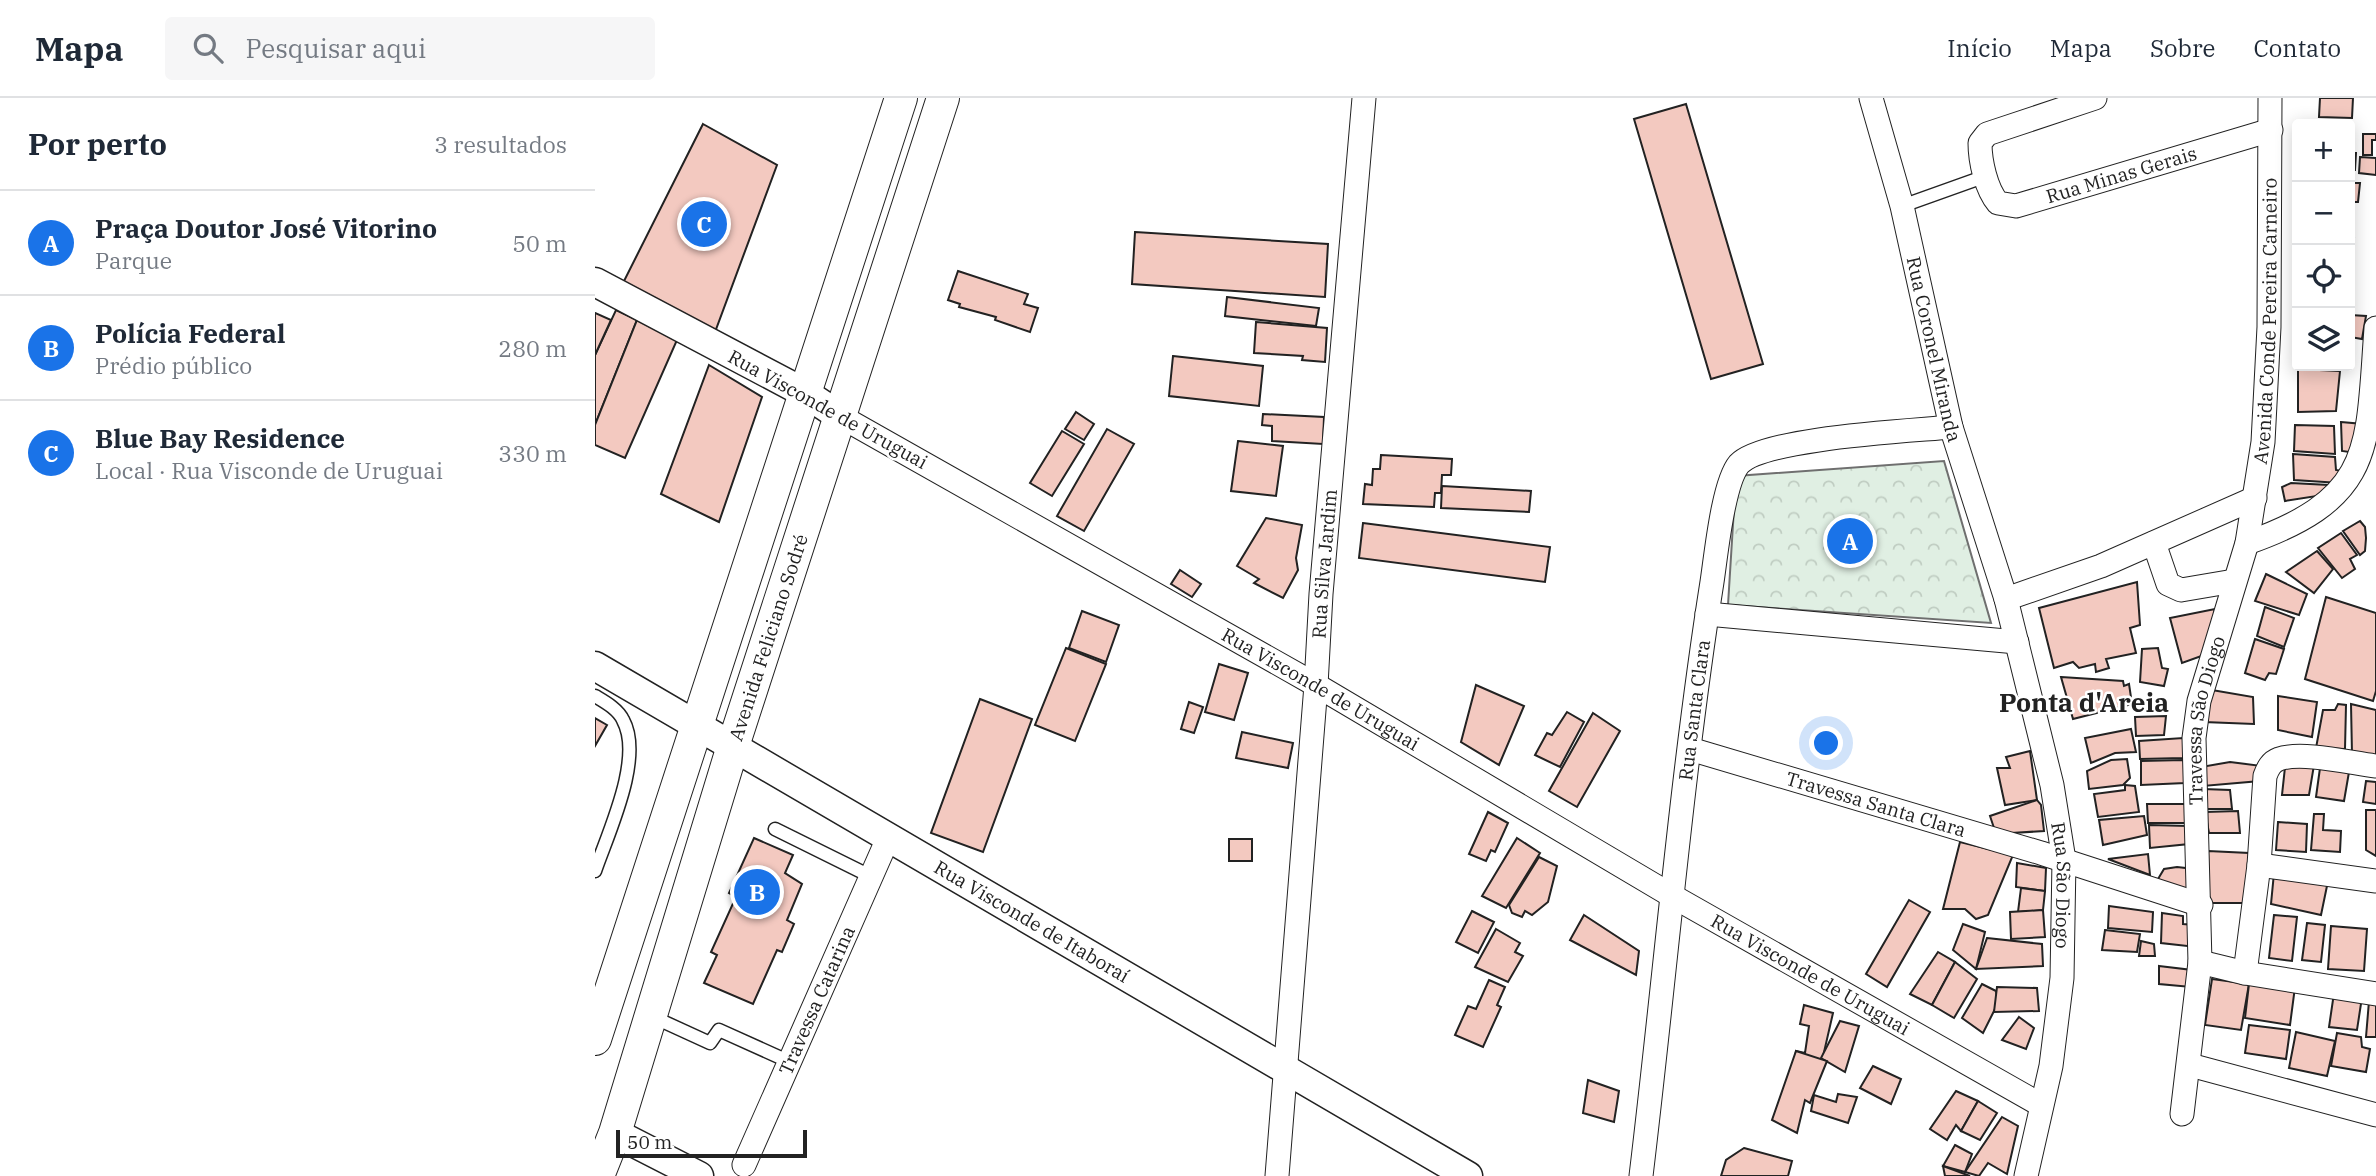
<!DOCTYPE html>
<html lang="pt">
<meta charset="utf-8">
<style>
:root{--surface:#fff;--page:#f6f6f7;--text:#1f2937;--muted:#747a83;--line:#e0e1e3;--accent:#1a73e8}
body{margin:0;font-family:"IBM Plex Serif",serif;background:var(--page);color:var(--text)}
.controls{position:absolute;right:21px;top:21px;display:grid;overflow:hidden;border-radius:7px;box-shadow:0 4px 18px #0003}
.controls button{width:63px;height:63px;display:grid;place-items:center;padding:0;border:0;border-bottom:2px solid var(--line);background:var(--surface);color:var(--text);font:35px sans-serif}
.scale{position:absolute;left:21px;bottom:18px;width:191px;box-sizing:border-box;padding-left:7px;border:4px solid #222;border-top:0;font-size:19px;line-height:24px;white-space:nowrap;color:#222;-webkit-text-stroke:5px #fff;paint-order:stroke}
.you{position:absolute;left:1232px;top:646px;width:24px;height:24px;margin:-18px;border:5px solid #fff;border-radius:50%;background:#1a73e8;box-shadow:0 0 0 10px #1a73e833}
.badge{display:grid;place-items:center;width:46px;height:46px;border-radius:50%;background:var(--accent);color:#fff;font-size:23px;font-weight:700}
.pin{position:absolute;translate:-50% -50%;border:4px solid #fff;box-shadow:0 2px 7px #0006}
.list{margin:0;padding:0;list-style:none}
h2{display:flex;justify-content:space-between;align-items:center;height:91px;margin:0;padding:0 28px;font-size:30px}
h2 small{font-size:23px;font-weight:400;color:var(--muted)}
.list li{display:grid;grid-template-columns:46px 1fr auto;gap:21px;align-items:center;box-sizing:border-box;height:105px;padding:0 28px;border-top:2px solid var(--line)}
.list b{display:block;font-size:26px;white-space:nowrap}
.list p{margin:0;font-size:23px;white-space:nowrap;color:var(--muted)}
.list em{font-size:23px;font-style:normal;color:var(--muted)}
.icon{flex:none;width:38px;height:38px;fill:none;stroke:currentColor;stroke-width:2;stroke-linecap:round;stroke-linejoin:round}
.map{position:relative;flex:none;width:1781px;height:1078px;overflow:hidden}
header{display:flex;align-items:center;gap:42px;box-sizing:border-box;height:98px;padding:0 35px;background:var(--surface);border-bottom:2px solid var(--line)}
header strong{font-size:33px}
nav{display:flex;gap:38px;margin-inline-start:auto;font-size:24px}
.search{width:490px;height:63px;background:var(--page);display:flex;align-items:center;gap:18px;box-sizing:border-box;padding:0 24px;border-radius:7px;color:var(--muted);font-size:26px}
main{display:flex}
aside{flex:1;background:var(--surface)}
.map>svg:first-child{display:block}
.park{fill:url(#park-crowns);stroke:#6f6f6f;stroke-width:2}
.building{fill:#f3c9c0;stroke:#222;stroke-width:2}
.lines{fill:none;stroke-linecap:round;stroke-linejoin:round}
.service-casing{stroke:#222;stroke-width:15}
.minor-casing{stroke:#222;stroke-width:25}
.tertiary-casing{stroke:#222;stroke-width:31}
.secondary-casing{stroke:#222;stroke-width:34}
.service{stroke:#fff;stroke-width:12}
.minor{stroke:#fff;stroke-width:23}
.tertiary{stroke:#fff;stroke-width:28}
.secondary{stroke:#fff;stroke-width:32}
.labels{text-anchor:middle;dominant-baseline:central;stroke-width:5;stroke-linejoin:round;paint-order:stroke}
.street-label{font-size:19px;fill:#222;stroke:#fff}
.district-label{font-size:26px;font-weight:bold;fill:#222;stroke:#fff}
</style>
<header>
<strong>Mapa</strong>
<div class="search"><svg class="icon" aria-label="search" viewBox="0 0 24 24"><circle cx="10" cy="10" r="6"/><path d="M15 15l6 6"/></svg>Pesquisar aqui</div>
<nav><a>Início</a><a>Mapa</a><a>Sobre</a><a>Contato</a></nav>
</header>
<main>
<aside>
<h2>Por perto<small>3 resultados</small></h2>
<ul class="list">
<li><span class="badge">A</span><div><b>Praça Doutor José Vitorino</b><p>Parque</p></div><em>50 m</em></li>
<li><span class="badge">B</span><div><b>Polícia Federal</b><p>Prédio público</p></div><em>280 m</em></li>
<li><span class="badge">C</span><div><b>Blue Bay Residence</b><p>Local · Rua Visconde de Uruguai</p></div><em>330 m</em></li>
</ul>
</aside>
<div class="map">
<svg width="1781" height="1078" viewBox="0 0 1781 1078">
<defs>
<pattern id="park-crowns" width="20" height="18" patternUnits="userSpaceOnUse" patternTransform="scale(1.75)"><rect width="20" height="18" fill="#e0efe3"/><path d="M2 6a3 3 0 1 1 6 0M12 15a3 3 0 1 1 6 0" fill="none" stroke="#c0cdc2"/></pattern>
</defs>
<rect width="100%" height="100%" fill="#fff"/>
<!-- park -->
<path class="park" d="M1349,363L1396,525L1133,507L1141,378Z"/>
<!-- building -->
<g class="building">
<path d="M1725,0H1758L1757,20L1724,19Z"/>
<path d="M1091,6L1168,266L1116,281L1039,21Z"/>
<path d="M108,26L182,67L120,234L28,185Z"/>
<path d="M1768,36H1781V42H1777V57H1768Z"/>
<path d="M1755,55H1761L1760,72H1755Z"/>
<path d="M1765,59L1781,60V77L1764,75Z"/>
<path d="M1757,85H1765L1763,104H1755Z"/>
<path d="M540,134L733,146L730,199L537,186Z"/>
<path d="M1755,139L1759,140L1757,163H1755Z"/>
<path d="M363,173L433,196L429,206L443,210L435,234L400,222L401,219L364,209L365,206L353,202Z"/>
<path d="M632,199L724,210L721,228L630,218Z"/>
<path d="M21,212L42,222L0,327V257Z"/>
<path d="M0,215L16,222L0,257Z"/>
<path d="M1755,217L1771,218L1767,241L1755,239Z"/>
<path d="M42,222L82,242L30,360L0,347V327Z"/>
<path d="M661,224L732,230L730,264L707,262L708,258L659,255Z"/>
<path d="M578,258L668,268L664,308L574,298Z"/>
<path d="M114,267L167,299L124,424L66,396Z"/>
<path d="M1703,271L1745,273L1741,313L1703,314Z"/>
<path d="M481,314L499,326L489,342L470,331Z"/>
<path d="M668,316L729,319L728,346L677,343V328L667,327Z"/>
<path d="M1746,324L1768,326L1761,355L1747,353Z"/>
<path d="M1700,327L1739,328L1740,356L1699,353Z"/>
<path d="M512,331L539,346L489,433L462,418Z"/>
<path d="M467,333L489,346L457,398L435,385Z"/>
<path d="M643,343L688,348L681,398L636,393Z"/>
<path d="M1698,356L1740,359L1741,372L1752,374L1745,385L1699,382Z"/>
<path d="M786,357L857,361L856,377H847L846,395H840L839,409L768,406L770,386L777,387L778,371H785Z"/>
<path d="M1696,385L1734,387L1735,396L1690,403L1687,389Z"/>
<path d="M847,388L936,393L934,414L846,410Z"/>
<path d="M671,420L707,427L701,460L703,472L688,500L659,485L664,481L642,468Z"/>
<path d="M1765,423L1770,429L1771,440L1770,453L1765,457L1748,433Z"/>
<path d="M768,425L955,449L950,484L764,460Z"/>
<path d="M1746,435L1762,457L1755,461L1760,471L1747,480L1723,450Z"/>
<path d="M1722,453L1738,471L1719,495L1691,474Z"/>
<path d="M585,472L606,486L597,499L576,486Z"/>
<path d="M1671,476L1712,496L1704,517L1660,503Z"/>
<path d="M1542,484L1545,527L1535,530L1541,555L1511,561L1514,570L1501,574L1500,566L1484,570L1478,564L1459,570L1444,510Z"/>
<path d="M1731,499L1781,515V593L1778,603L1710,581Z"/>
<path d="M1670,509L1699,520L1689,549L1662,538Z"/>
<path d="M1620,511L1612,556L1587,565L1575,520Z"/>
<path d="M487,513L524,527L511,564L474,550Z"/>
<path d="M1660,541L1689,551L1681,576L1674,575L1670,582L1650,575Z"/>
<path d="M471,550L511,566L480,643L440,627Z"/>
<path d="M1563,550L1567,570L1573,571L1569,588L1545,584L1547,551Z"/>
<path d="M624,566L653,575L639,622L610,614Z"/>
<path d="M1466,579L1528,583L1529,588L1534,586L1537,606L1478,621Z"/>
<path d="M881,587L929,608L904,667L866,644Z"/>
<path d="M1611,591L1658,599L1659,626L1609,624Z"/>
<path d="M1683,598L1722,604L1717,639L1683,632Z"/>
<path d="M385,601L437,621L388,754L336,735Z"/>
<path d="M594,604L608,609L599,635L586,631Z"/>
<path d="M1743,606L1751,607L1750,651L1721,650L1728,612H1740Z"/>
<path d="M1756,606L1781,612V661L1757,656Z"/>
<path d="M972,614L989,624L965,669L940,657L952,635L957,637Z"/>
<path d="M998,615L1025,633L982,709L954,693Z"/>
<path d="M1571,618L1569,637L1541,638L1540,619Z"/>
<path d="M0,620L12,627L0,648Z"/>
<path d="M1536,631L1541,654L1520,655L1496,665L1490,640Z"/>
<path d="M647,634L698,645L693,670L641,660Z"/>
<path d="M1588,640V660L1545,661L1544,643Z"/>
<path d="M1435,653L1442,702L1410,707L1402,670H1415L1411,659Z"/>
<path d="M1691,660L1720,661L1714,697H1687Z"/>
<path d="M1532,661L1535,680L1528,687L1494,691L1492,673L1516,662Z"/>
<path d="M1589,662L1590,685L1546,687V663Z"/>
<path d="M1635,664L1667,668L1665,683L1608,688L1606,669Z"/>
<path d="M1725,670L1754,674L1749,703L1721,699Z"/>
<path d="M1771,683L1781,684V706L1768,704Z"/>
<path d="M1530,687L1540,688L1544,714L1503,719L1499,696L1530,692Z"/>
<path d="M1608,691L1635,692L1637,711H1609Z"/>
<path d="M1442,702L1446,707L1449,733L1401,736L1395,718Z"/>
<path d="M1552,706H1592L1594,725H1553Z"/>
<path d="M1771,712H1781V758L1771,752Z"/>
<path d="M1643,713L1645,735H1614L1610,714Z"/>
<path d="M893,714L913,725L900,754L896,752L891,763L874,756Z"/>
<path d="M1719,716H1729L1728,732L1746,733L1745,754L1716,752Z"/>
<path d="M1549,718L1552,737L1508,747L1504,722Z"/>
<path d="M1683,724L1712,726L1711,754L1681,752Z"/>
<path d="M1554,727L1594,728V746L1555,750Z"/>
<path d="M159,740L198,757L190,775L207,786L192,822L199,826L187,854L182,852L158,906L109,885L122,857L116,854L141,799L134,795Z"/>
<path d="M922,740L945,755L911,810L887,798Z"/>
<rect x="634" y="741" width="23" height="22"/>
<path d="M1365,744L1418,757L1393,817L1381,821L1370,811H1348Z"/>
<path d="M1613,753L1654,755L1651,805H1614Z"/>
<path d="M1553,756L1555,777L1513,761Z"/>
<path d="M944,759L962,768L953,804L937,817L930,813L927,819L917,815L914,807Z"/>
<path d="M1422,765L1451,770L1450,793L1421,789Z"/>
<path d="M1582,769L1599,771V794L1568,793L1563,781L1569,771Z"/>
<path d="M1679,775L1733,783L1726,817L1676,806Z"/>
<path d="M1426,790L1450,793L1448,812L1423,814Z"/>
<path d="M1314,802L1335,814L1292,889L1271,876Z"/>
<path d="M1514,808L1558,814L1557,834L1513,830Z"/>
<path d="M1448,812L1450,839L1416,841L1415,814Z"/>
<path d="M877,813L899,824L883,855L861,844Z"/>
<path d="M1567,815L1588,818V826L1601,827V849L1566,845Z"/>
<path d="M989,817L1044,853L1041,877L975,842Z"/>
<path d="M1679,817L1702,819L1697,863L1674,860Z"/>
<path d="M1712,825L1730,827L1726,864L1707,862Z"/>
<path d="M1368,826L1390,834L1381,871L1358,852Z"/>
<path d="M1736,828L1772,831L1769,873L1733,871Z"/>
<path d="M901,831L925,845L920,854L928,858L913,884L880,869Z"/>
<path d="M1510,832L1545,836L1542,854L1507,852Z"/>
<path d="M1392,840L1447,846L1448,868L1381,871Z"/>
<path d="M1546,843L1559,846L1560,858H1544Z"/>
<path d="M1343,854L1360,864L1337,907L1315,896Z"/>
<path d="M1360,864L1382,881L1359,920L1337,907Z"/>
<path d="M1564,868L1597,872L1596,889L1564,886Z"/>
<path d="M1617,881L1654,886L1646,932L1610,927Z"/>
<path d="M894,882L910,889L902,907L906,909L888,949L860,937L873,908L881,911Z"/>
<path d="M1387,886L1401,893L1403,905L1388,935L1367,920Z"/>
<path d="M1654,886L1700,889L1695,927L1650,920Z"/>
<path d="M1402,889L1442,890L1444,913L1399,914Z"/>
<path d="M1739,895L1767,899L1762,932L1734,929Z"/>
<path d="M1774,903H1781V939H1771Z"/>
<path d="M1209,907L1238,915L1224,976L1199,967L1201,953L1210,955L1214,928L1205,926Z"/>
<path d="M1424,919L1439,930L1431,951L1407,942Z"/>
<path d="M1245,923L1264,928L1250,974L1226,960Z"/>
<path d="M1654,927L1695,932L1691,961L1650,955Z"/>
<path d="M1701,934L1740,943L1732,978L1694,970Z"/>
<path d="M1742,935L1766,939L1767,949L1775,951L1771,974L1736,968Z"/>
<path d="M1201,953L1232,963L1215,1005L1210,1002L1202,1035L1177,1022Z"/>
<path d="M1278,968L1306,981L1296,1006L1265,990Z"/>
<path d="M993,982L1024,993L1019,1024L988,1015Z"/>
<path d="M1361,993L1383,1003L1366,1033L1361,1027L1352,1042L1335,1031Z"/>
<path d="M1243,996L1262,999L1253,1025L1216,1013L1219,997L1241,1004Z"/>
<path d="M1383,1003L1402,1015L1385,1042L1366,1033Z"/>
<path d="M1407,1019L1423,1028L1412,1076L1393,1065L1384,1078L1370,1074Z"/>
<path d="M1360,1047L1377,1056L1370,1074L1348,1068Z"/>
<path d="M1149,1050L1197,1063L1193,1078H1126L1131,1062Z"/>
<path d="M1348,1068L1375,1078H1350Z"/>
</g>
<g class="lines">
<!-- service casing -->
<g class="service-casing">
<g id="service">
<path d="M1307,108L1391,78"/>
<path d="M0,598C10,604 23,611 28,622C49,660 13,735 0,773"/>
<path d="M180,731L275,778"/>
<path d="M56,918L115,945L124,932L195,964"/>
</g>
</g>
<!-- minor casing -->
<g class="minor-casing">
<g id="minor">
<path id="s1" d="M1276,0L1307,108L1356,329L1411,501L1457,687L1469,762L1467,880L1456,968L1431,1078"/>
<path id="s2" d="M1500,0L1392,36L1385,45C1385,63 1391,91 1403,105L1421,108L1676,32"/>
<path id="s3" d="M243,317L721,587L1079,799L1446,1007"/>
<path d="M1559,445L1573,486L1586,492L1639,483"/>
<path d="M1652,445C1780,400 1772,351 1781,230"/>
<path d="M1411,501L1506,468L1660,400"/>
<path d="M1112,516L1422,544"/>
<path id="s4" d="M1095,651L1446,755L1606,807"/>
<path d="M1664,767L1781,783"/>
<path d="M1605,864L1650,875L1781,896"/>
<path d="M1650,875L1664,767L1670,678C1673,670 1676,664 1684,661C1707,653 1756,665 1781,668"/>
<path d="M1595,967L1781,1017"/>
<path id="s5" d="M1587,1016L1605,864L1599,640L1604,603L1652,445L1668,344L1674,229L1675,0"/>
<path id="s6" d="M149,1067L294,738"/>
<path id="s7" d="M682,1078L721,587L726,496L769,0"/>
<path id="s8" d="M1046,1078C1070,880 1086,681 1117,484C1121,458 1128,385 1144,366C1168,340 1315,333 1356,329"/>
</g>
</g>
<!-- tertiary casing -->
<g class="tertiary-casing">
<g id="tertiary">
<path d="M0,184L210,295L243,317"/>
<path id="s9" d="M0,568L873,1078"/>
<path d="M20,1035L104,1078"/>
</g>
</g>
<!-- secondary casing -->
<g class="secondary-casing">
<g id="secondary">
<path d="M0,941L306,0"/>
<path id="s10" d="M3,1078L20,1035L138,648L348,0"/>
</g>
</g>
<!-- service -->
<use href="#service" class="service"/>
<!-- minor -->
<use href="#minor" class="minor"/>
<!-- tertiary -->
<use href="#tertiary" class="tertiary"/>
<!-- secondary -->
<use href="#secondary" class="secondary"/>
</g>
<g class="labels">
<!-- street labels -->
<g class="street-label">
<text stroke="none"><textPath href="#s2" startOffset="317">Rua Minas Gerais</textPath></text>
<text stroke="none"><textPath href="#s5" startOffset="803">Avenida Conde Pereira Carneiro</textPath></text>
<text stroke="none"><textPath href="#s1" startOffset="259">Rua Coronel Miranda</textPath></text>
<text transform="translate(233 311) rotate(29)">Rua Visconde de Uruguai</text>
<text stroke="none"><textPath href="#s7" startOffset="614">Rua Silva Jardim</textPath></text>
<text stroke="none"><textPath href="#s10" startOffset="565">Avenida Feliciano Sodré</textPath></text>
<text stroke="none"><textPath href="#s3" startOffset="555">Rua Visconde de Uruguai</textPath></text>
<text stroke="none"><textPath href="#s8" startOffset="469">Rua Santa Clara</textPath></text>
<text stroke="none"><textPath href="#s5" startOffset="396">Travessa São Diogo</textPath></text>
<text stroke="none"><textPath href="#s4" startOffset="194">Travessa Santa Clara</textPath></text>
<text stroke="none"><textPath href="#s1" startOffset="812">Rua São Diogo</textPath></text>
<text stroke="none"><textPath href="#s9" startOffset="506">Rua Visconde de Itaboraí</textPath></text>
<text stroke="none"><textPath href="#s3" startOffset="1122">Rua Visconde de Uruguai</textPath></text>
<text stroke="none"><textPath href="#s6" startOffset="180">Travessa Catarina</textPath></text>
</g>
<!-- district labels -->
<g class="district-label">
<text x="1489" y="604">Ponta d'Areia</text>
</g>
</g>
</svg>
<div class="controls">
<button>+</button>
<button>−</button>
<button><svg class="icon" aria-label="locate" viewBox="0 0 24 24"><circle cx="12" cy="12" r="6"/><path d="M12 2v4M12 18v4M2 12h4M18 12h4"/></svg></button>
<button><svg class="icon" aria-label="layers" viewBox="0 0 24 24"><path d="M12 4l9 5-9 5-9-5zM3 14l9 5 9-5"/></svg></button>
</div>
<div class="scale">50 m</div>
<div class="you"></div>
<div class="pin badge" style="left:1255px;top:443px">A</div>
<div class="pin badge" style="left:162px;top:794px">B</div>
<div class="pin badge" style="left:109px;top:126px">C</div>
</div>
</main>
